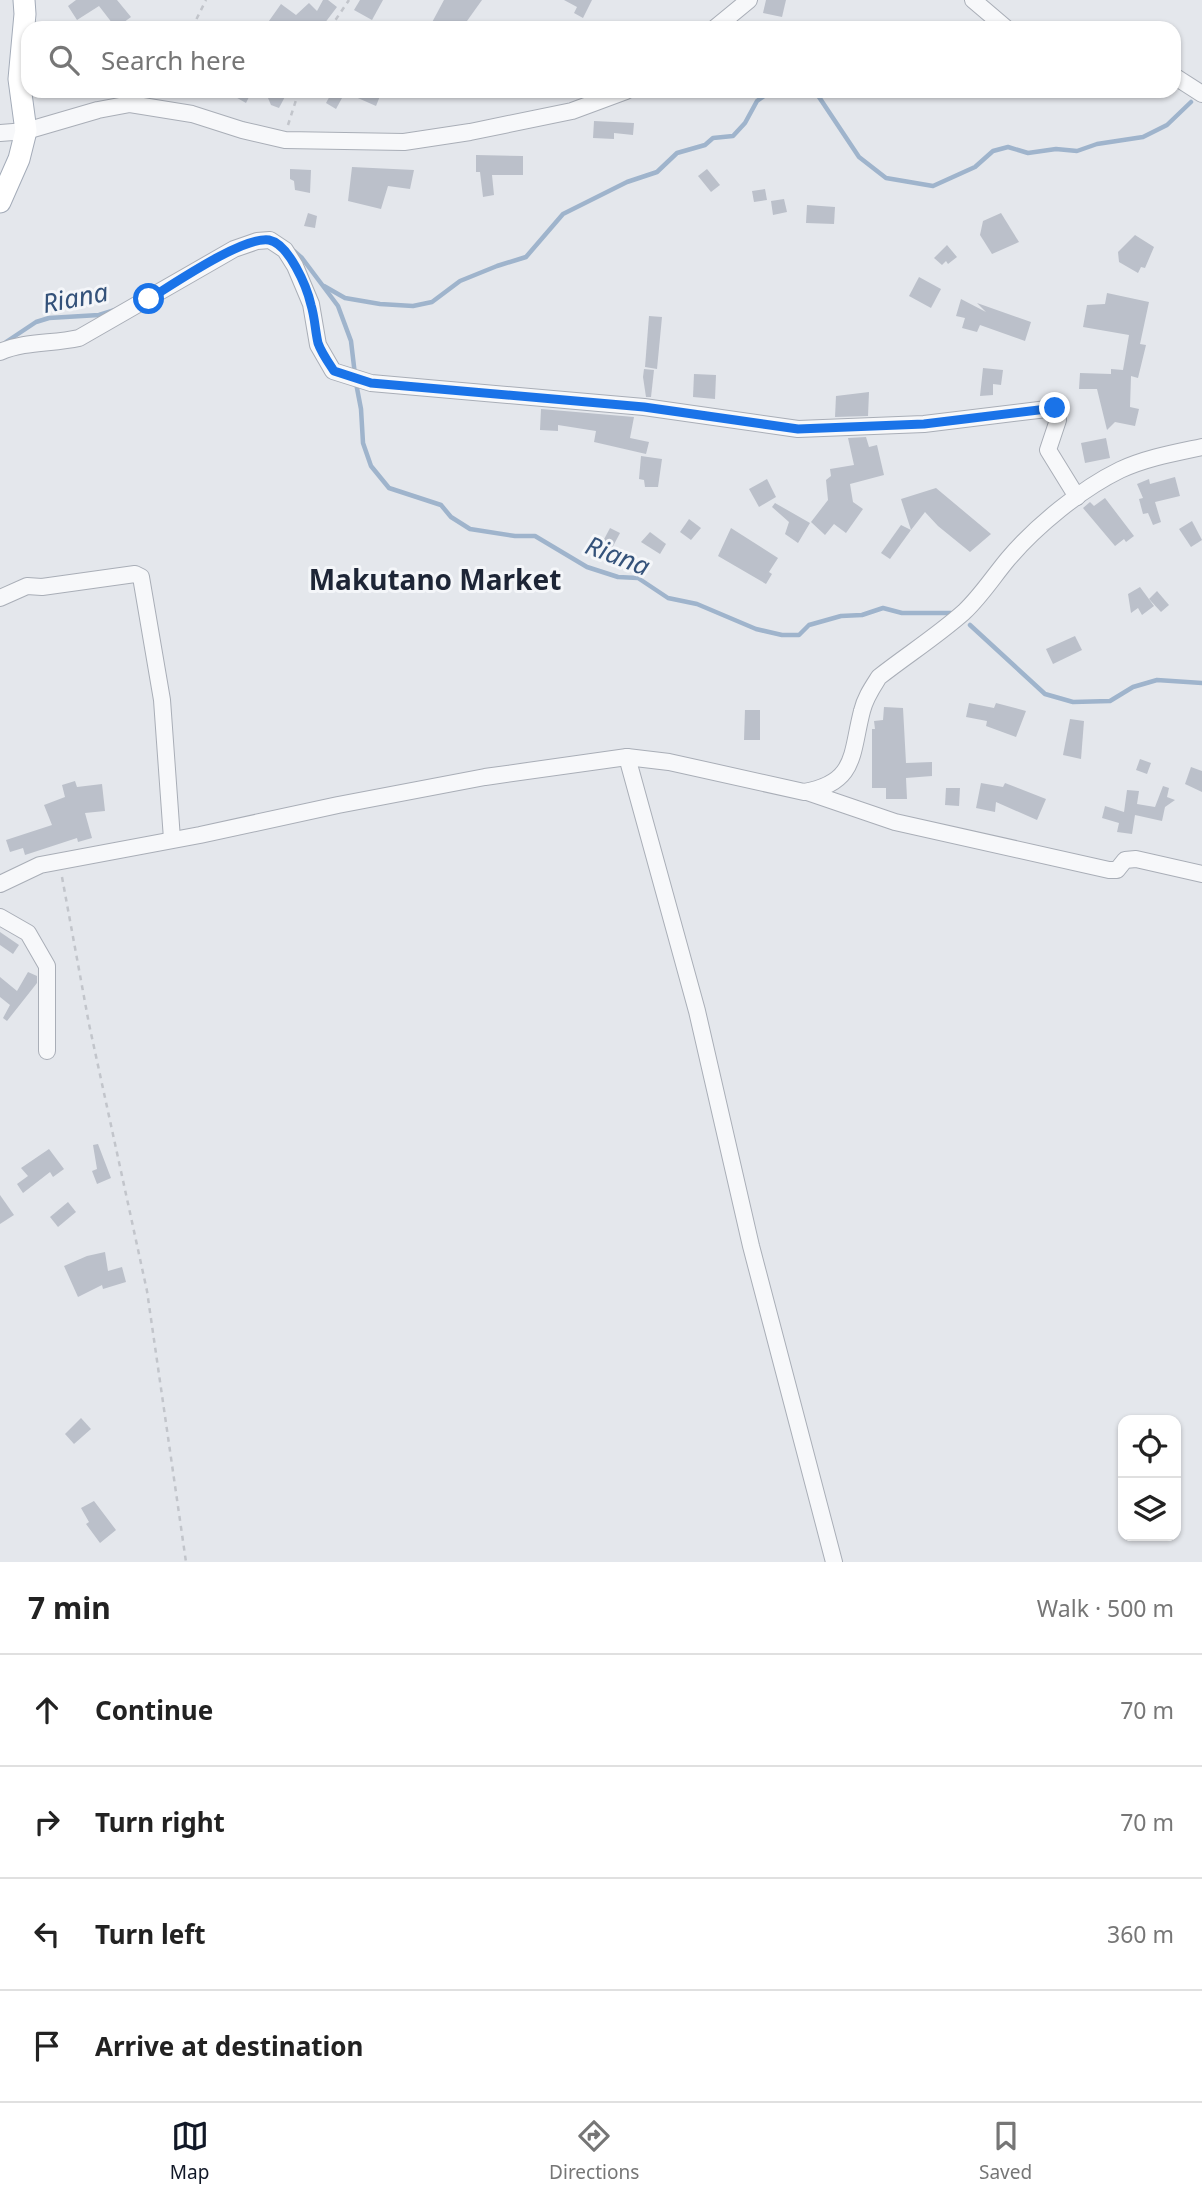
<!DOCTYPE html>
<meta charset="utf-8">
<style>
:root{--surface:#fff;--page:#f6f6f6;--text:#222;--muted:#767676;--line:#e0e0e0;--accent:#111827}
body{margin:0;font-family:"Noto Sans",sans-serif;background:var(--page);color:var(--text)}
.controls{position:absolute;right:21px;bottom:21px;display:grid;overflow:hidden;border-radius:14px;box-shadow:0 2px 5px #0004}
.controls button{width:63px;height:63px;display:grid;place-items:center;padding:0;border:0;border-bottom:2px solid var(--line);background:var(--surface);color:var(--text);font:35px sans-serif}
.stop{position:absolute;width:21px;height:21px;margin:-16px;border:5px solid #1a73e8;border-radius:50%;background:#fff}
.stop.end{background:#1a73e8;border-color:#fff;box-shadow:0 2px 7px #0008}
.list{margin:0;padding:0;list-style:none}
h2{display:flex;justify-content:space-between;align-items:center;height:91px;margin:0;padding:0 28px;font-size:30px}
h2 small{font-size:23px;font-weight:400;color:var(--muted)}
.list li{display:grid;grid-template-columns:46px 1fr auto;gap:21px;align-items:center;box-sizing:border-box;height:112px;padding:0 28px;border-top:2px solid var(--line)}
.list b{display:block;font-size:26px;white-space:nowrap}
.list em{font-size:23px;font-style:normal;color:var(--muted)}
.icon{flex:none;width:38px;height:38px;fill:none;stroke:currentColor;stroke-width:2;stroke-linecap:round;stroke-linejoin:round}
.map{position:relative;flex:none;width:1202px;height:1562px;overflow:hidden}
.search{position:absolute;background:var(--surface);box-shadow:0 2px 5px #0004;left:21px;right:21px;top:21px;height:77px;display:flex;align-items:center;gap:18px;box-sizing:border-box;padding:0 24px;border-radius:21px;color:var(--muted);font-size:26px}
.sheet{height:539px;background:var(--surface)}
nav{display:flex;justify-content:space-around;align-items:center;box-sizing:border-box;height:98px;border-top:2px solid var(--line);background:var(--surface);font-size:19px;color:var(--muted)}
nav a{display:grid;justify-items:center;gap:4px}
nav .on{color:var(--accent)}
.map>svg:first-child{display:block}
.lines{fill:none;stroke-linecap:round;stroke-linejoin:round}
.stream{stroke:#9fb4cc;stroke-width:4.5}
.building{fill:#bbc0ca}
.minor-casing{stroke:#a9aeb7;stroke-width:18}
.major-casing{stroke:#a3abb8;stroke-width:23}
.path{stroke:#c2c5cb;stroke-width:2.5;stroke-dasharray:5 5;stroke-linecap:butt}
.minor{stroke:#f7f8fa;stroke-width:16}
.major{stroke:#fff;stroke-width:21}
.route{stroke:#1a73e8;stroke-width:9}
.labels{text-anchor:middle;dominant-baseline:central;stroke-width:6;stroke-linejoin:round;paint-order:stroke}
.water-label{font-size:26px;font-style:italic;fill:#34527a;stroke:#f4f6f9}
.quarter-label{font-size:28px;font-weight:bold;fill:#1d2536;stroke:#f4f6f9}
</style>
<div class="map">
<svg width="1202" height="1562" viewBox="0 0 1202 1562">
<rect width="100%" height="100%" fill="#e4e7ec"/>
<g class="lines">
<!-- stream -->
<g class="stream">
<path d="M815,91L859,157L886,178L933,186L975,167L993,151L1008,147L1028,153L1056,149L1077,151L1097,144L1143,137L1167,125L1191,102"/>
<path d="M294,251L302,258L338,306L351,341L355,375"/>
<path d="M324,286L345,298L380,304L413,306L432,302L460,281L497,266L526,257L563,214L627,182L657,172L677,153L705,145L713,138L733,136L745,123L757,101L771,91"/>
<path d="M6,342L36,322L49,318L99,315L115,310"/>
<path d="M356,383L361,409L363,443L371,466L389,488L441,505L451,517L470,529L515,536H535L587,567L618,577L638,578L668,598L697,604L756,629L782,635H799L809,625L841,616L862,615L883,608L902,613H951"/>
<path d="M970,625L1045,694L1073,702L1110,701L1133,687L1157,680L1202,683"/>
</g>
</g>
<!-- building -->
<g class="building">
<path d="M76,0H117L131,17L116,28L99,6L77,20L68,6Z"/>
<path d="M323,0H328L337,7L321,28H264L281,4L296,15L309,3L317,11Z"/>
<path d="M360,0H383L372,20L354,10Z"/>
<path d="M444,0H482L462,28H429Z"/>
<path d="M564,0H592L583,18L574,13L577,7Z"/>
<path d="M766,0H786L782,17L763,13Z"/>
<path d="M225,91H252L246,103Z"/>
<path d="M265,91H288L279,108L271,105Z"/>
<path d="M342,91H382L376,106Z"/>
<path d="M332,92L342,98L336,109L326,103Z"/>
<path d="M594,121L634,123L633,135L614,133V139L593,138Z"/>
<path d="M476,155L523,156V175H492L494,195L483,197L480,172H476Z"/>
<path d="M352,167L414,170L410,189L388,186L381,209L348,201Z"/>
<path d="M290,169L311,170L310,193L295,190L294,181L290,179Z"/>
<path d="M707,169L720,185L711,192L698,176Z"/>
<path d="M765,189L767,200L754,202L752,191Z"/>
<path d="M784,199L787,212L773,215L771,201Z"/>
<path d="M807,205L835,207L834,224L806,223Z"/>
<path d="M308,213L317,216L315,228L304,226Z"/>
<path d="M1001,213L1019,242L992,254L980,235L983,221Z"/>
<path d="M1135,235L1154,247L1145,268L1141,267L1138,273L1119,262L1118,252Z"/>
<path d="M947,245L957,257L948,264L946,261L942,265L934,258Z"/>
<path d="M919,277L941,289L931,308L909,296Z"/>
<path d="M1107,293L1149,302L1140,344L1146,345L1138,378L1131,376L1130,407L1139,409L1135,426L1115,422L1107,430L1097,389H1079L1080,373L1111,374V369L1123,370L1129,335L1083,327L1087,305L1105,304Z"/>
<path d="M961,299L986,312L977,303L1031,322L1025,341L980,325L977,332L962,328L965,318L956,316Z"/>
<path d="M649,316L662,317L657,369L645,367Z"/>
<path d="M983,368L1003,370L1001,385L993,384V395L980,396Z"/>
<path d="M644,369L654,370L651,397H646L643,377Z"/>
<path d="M694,374L716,375L715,399L693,397Z"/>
<path d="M869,392L868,416L835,417L836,396Z"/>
<path d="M541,409L634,417L630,438L649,442L646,454L594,442L596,431L558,425V431L540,430Z"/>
<path d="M866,437L869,447L877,445L884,475L850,484L853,502L863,509L846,533L834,524L825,535L811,522L828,500L826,480L831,476L830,469L854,465L848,438Z"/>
<path d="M1106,438L1110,458L1085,463L1081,443Z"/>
<path d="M641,456L662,459L658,487H645L644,480L639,479Z"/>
<path d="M1175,477L1180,496L1155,502L1161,522L1153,525L1148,513L1143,514L1139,499L1143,498L1137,484L1149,479L1150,484Z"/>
<path d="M767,479L776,497L759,507L749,489Z"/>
<path d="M936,488L991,534L970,552L938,526L925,512L911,530L901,499Z"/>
<path d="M1105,498L1134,536L1126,542L1124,539L1115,546L1083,508L1090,502L1094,506Z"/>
<path d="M775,503L810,523L798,543L785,534L789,522L772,507Z"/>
<path d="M689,519L701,528L691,540L680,532Z"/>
<path d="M1192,521L1202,540L1191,547L1179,529Z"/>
<path d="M901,525L911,530L890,559L881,553Z"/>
<path d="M610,528L620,533L611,550L601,545Z"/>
<path d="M731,528L778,558L769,572L772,574L766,584L718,556Z"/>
<path d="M650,532L666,544L660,554L641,542Z"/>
<path d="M1140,587L1154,606L1142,615L1138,608L1131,613L1128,594Z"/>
<path d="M1157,591L1169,605L1161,612L1149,599Z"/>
<path d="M1075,636L1082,650L1053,664L1046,649Z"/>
<path d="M969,703L994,708L996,703L1026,711L1016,737L986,726L987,721L966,717Z"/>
<path d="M884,707L903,708L906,763L932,762V776L906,778L907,799H886V788H872V729H875L874,721L883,720Z"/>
<path d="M745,710H760V740H744Z"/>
<path d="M1070,719L1084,721L1081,759L1063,755Z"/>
<path d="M1140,759L1151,763L1147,774L1136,770Z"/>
<path d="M1191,767L1202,771V792L1185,784Z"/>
<path d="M75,781L77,787L102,784L105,811L85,813L92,838L78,842L77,838L25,855L23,848L10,852L6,840L52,825L44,805L65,797L62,785Z"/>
<path d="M981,783L1003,787L1005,783L1046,799L1037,820L996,802L995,812L976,808Z"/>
<path d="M1163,786L1169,788L1167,797L1175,800L1165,807L1162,821L1135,815L1132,834L1117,832L1119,823L1102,818L1105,806L1124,812L1127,790L1139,791L1137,804L1155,807Z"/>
<path d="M946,788H960L959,806L945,805Z"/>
<path d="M0,932L19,945L13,954L0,945Z"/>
<path d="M28,972L37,976V983L7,1021L3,1018L10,1005L0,997V977L17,991Z"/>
<path d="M98,1144L111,1178L97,1184L92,1171L97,1169L93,1145Z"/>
<path d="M49,1149L64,1169L53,1177L50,1172L23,1193L17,1184L28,1176L21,1168Z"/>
<path d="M0,1195L14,1215L0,1224Z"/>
<path d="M68,1202L76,1212L58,1227L50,1217Z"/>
<path d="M105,1252L108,1271L122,1267L126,1282L103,1289L102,1285L78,1297L64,1266L87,1256Z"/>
<path d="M81,1418L91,1429L74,1444L65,1434Z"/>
<path d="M94,1501L116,1530L100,1543L86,1524L89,1522L81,1508Z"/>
</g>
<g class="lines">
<!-- minor casing -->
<g class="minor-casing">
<g id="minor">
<path d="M973,0L1006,28"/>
<path d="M715,28L749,0"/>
<path d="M1174,76L1202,94"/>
<path d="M0,133L26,131L98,110L130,104L192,114L242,130L285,140L404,142L470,132L572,111L626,91"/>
<path d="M0,352C25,341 52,344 79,338L234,249L257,241L270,240L285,250L295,266L311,304L318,345L333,371L371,383L644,407L798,429L924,424L1055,408L1058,420L1048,450L1077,497"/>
<path d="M0,598L27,586L42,587L135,574L141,577L162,700L172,839"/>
<path d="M627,757L697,1011L751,1246L834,1562"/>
<path d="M807,792L895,822L1109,870H1117L1125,860L1136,859L1202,874"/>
<path d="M0,884L40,865L200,835L338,805L485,777L627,757L669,762L804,792C857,783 851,753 862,711C865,698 872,688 879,677C907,655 937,636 964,612C981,596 993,577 1008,559C1036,526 1081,489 1120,470C1146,458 1174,453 1202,447"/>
<path d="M0,917L28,933L47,966V1051"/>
</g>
</g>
<!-- major casing -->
<g class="major-casing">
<path id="major" d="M0,202L19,159L26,131L19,79L25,14L24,0"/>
</g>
<!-- path -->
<g class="path">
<path d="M192,28L206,0"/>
<path d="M330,28L349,0"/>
<path d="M288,125L299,91"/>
<path d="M62,877L89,1024L147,1291L186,1562"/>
</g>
<!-- minor -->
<use href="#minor" class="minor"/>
<!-- major -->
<use href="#major" class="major"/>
</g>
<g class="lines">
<!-- route -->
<path class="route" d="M149,299C172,285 243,236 269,240C289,244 307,287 311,305C315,318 315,330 318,343C321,352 328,362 334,371L371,383L644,407L798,429L924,424L1055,408"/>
</g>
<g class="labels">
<!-- water labels -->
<g class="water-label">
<text transform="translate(75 297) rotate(-11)">Riana</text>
<text transform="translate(618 555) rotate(21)">Riana</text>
</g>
<!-- quarter labels -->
<g class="quarter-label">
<text x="435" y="579">Makutano Market</text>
</g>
</g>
</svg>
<div class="controls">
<button><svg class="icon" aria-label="locate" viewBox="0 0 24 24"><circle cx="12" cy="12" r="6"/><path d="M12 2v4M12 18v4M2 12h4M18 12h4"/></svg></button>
<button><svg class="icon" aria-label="layers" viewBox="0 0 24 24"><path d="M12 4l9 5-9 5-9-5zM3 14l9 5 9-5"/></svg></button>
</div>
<div class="stop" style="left:149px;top:299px"></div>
<div class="stop end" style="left:1055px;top:408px"></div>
<div class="search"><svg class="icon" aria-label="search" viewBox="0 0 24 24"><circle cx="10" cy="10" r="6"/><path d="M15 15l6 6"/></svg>Search here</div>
</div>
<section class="sheet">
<h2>7 min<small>Walk · 500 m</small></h2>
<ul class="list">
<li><svg class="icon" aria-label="ahead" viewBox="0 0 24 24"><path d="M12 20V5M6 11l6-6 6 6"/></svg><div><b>Continue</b></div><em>70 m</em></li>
<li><svg class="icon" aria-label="right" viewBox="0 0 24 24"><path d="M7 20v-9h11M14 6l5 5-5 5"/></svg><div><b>Turn right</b></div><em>70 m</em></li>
<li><svg class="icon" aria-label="left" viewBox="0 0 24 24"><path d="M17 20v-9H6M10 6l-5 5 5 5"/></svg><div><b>Turn left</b></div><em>360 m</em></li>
<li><svg class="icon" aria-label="arrive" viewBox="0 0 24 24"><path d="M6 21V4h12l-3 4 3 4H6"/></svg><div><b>Arrive at destination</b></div></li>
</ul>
</section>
<nav>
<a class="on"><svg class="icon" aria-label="map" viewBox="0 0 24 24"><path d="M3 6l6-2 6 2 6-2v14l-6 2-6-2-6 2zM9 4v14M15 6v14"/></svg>Map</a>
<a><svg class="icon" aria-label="directions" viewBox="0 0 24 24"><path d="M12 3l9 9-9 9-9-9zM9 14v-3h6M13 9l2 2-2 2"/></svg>Directions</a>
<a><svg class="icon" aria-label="saved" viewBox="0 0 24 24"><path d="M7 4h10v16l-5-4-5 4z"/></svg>Saved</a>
</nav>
